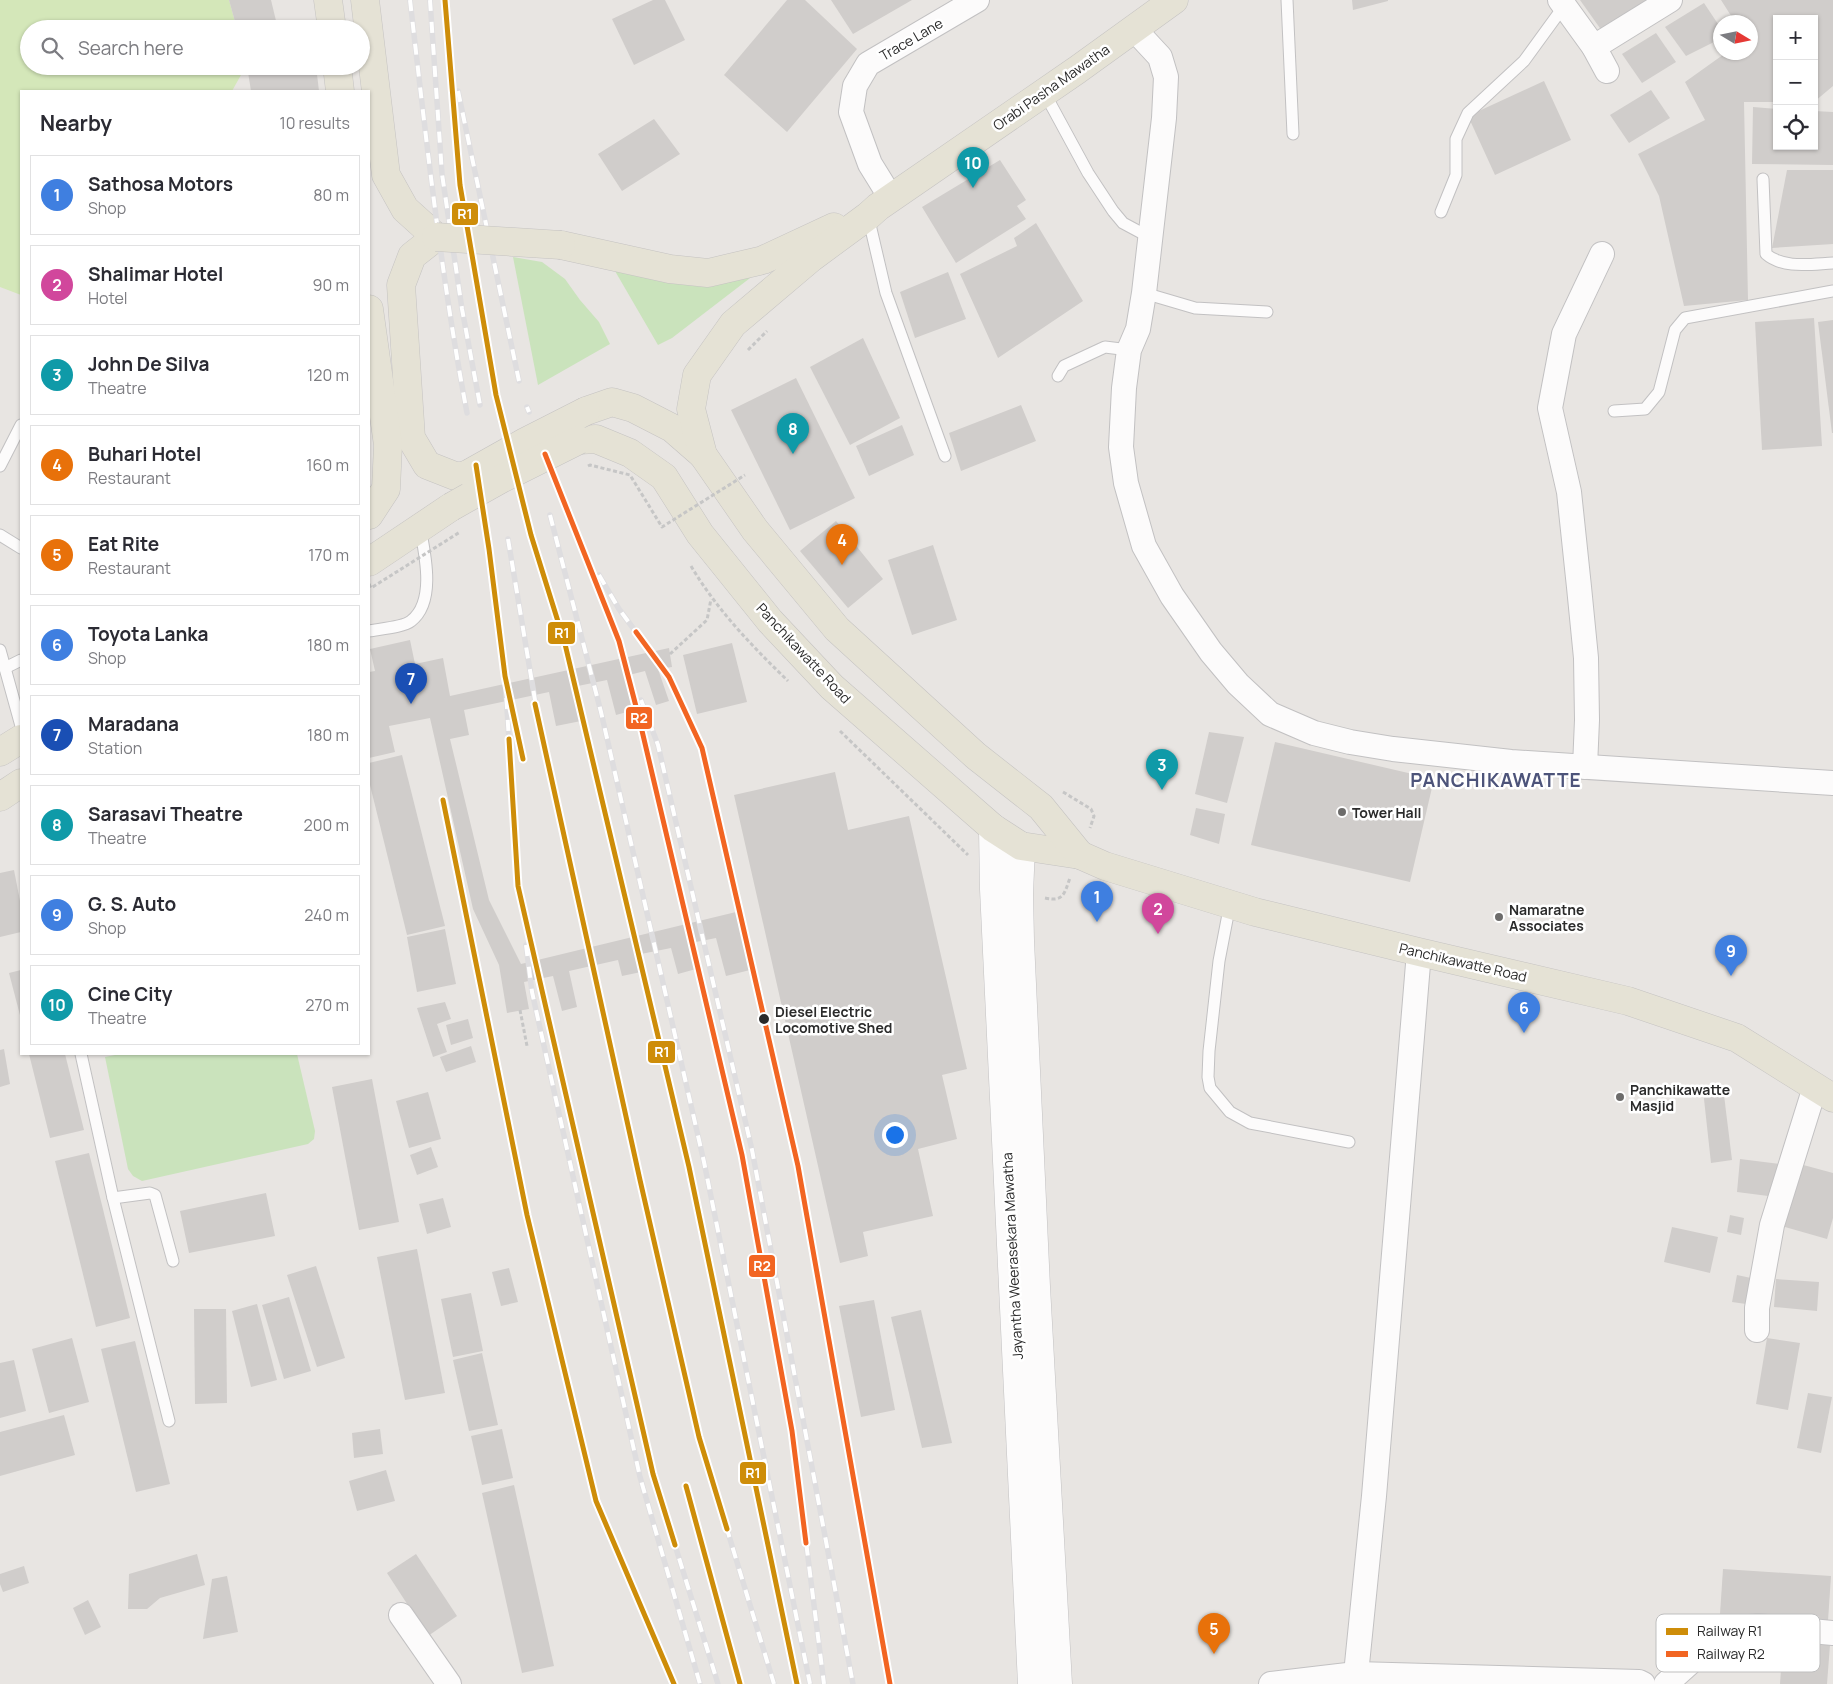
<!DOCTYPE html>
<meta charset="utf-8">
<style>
:root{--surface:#fff;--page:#f7f7f7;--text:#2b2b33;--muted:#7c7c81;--line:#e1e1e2;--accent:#6d6c6b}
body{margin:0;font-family:Manrope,sans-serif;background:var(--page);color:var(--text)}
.controls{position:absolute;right:15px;top:15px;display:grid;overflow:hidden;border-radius:0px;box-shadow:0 1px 4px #0004}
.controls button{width:45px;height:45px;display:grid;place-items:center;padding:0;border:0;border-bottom:1px solid var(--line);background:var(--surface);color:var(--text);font:25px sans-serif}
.compass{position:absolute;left:1713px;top:15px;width:45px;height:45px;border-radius:50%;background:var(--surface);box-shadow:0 1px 4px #0004;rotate:100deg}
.you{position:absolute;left:894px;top:1134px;width:18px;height:18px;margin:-12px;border:4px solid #fff;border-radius:50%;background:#1a73e8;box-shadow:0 0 0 8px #1a73e833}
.badge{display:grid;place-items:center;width:32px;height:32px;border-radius:50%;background:var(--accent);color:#fff;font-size:16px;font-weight:700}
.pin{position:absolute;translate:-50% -41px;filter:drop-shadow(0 1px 2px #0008)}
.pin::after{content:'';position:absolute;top:26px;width:18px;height:15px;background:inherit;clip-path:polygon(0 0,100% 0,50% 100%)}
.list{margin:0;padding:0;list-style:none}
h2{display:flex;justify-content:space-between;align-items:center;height:65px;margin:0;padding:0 20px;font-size:21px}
h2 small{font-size:16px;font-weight:400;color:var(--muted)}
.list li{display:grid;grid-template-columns:32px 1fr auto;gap:15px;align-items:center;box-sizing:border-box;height:80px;margin:0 10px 10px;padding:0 10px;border:1px solid var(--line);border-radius:0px}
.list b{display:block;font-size:19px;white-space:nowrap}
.list p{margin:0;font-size:16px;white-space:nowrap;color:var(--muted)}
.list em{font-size:16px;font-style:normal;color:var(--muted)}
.icon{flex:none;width:28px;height:28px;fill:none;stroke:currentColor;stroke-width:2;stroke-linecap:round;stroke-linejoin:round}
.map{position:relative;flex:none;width:1833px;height:1684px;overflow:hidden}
.search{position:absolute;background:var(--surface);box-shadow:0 1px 4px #0004;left:20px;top:20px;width:350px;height:55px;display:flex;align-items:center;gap:12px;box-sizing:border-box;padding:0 18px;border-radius:28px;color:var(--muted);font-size:19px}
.panel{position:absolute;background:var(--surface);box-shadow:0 1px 4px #0004;left:20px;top:90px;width:350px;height:965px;border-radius:0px}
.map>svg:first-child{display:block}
.green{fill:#cae3bc}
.pitch{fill:#d4e7b9}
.building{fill:#d0cdcb}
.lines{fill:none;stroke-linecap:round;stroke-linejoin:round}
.lane-casing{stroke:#c2c1c2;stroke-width:13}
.street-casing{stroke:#c2c1c2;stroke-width:26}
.secondary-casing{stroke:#c2c1c2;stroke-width:29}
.primary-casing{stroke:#c5c3c2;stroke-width:29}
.path{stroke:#c6c6c6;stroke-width:3;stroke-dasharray:4 2.5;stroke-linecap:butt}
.lane{stroke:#fcfbfb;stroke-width:11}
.street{stroke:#fcfbfb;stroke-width:24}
.secondary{stroke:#fcfbfb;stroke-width:28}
.primary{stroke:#e5e2d5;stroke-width:28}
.rail-casing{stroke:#dedddf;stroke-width:5.5}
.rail{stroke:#fff;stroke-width:4;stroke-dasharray:11;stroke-linecap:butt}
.primary-bridge-casing{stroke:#c5c3c2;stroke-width:29;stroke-linecap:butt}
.path-bridge{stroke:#c6c6c6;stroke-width:3;stroke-dasharray:4 2.5;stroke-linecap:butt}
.primary-bridge{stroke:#e5e2d5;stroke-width:28}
.rail-1-casing{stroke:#fff;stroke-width:9}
.rail-2-casing{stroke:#fff;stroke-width:9}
.rail-1{stroke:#ce8d09;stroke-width:5}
.rail-2{stroke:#f26522;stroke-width:5}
.poi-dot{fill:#6d6c6b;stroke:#fff;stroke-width:2}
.stop-dot{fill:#2b2b2b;stroke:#fff;stroke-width:2}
.labels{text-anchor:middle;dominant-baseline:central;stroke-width:5;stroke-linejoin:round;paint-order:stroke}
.street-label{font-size:14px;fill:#2b2b2b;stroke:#fff}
.poi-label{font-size:14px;font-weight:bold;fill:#2b2b2b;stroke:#fff;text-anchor:start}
.stop-label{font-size:14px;font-weight:bold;fill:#2b2b2b;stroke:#fff;text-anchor:start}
.district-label{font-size:19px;font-weight:bold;letter-spacing:1px;fill:#4d547a;stroke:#fff}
.key{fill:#fff;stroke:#bfbfbf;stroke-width:1}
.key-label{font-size:14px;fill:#2b2b2b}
.line-badge{stroke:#fff;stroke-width:2}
.badge-label{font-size:14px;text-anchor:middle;font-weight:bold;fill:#fff}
</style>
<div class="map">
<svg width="1833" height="1684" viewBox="0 0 1833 1684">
<rect width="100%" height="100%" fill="#e8e5e2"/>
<!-- green -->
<g class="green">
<path d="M513,257L542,262L565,279L580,300L599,322L610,344L538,385Z"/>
<path d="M615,271L664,279L754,275L672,338L658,345Z"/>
<path d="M120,1054H297L315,1131L314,1139L308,1144L142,1181L133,1176L128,1169L105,1057Z"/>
</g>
<!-- pitch -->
<path class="pitch" d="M0,0H229L237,29H29V66H246L232,91H21V295L0,287Z"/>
<!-- building -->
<g class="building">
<path d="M229,0H271L278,29H237Z"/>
<path d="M653,0H665L685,40L634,65L612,19Z"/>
<path d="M787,0H805L857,49L787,132L724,75Z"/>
<path d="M831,0H912L853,34Z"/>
<path d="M1352,0H1388V1L1353,10Z"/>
<path d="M1580,0H1649L1607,38Z"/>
<path d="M1721,0H1833V86L1814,102V19H1777V102H1744L1748,300L1684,306L1659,196L1638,154L1705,120L1685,82L1727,52H1750V22H1735Z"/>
<path d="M1704,3L1720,27V39L1686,56L1665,27Z"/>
<path d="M1656,33L1676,62L1642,83L1622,54Z"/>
<path d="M247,66H316L319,91H251Z"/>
<path d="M1544,81L1571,140L1495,175L1468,116Z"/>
<path d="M1651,90L1670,118L1629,143L1610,115Z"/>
<path d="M1753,107L1777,109V146H1814V111L1833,112V165L1752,164Z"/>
<path d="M654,119L680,154L622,191L598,154Z"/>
<path d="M1000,160L1026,200L1017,206L1026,219L956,263L922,207Z"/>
<path d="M1787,170H1833V244L1772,248Z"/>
<path d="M1036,223L1083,301L998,358L960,274L1017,246L1014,238Z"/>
<path d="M948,272L966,319L915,338L900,292Z"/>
<path d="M1814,318L1822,446L1762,450L1755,322Z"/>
<path d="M1833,320V433H1832L1818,322Z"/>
<path d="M863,338L900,418L850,445L810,367Z"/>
<path d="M796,378L855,498L790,530L731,410Z"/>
<path d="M1021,405L1036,441L961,471L949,433Z"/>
<path d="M902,425L914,455L869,476L856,446Z"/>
<path d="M836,521L883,579L848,608L800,551Z"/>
<path d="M933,545L957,620L912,635L888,560Z"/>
<path d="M410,640L415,664L443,658L450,696L669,648L672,667L658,669L669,701L656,705L645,671L625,676L634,710L616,715L607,680L573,687L581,721L556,726L549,692L464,710L469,735L450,739L489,900L521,964L736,912L750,970L726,976L716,938L691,943L696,969L678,974L671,948L636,955L641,972L622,976L618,960L569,971L577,1007L562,1011L553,976L524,982L529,1009L507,1013L499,965L473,909L430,718L389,726L395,752L369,758V672L375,671L370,649Z"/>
<path d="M732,643L747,702L697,714L683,655Z"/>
<path d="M1209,732L1244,737L1227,803L1195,794Z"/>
<path d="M1275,742L1434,779L1410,882L1251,845Z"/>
<path d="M402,755L445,926L407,935L369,781V763Z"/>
<path d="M835,772L848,830L909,816L967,1069L942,1075L957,1139L918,1149L933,1216L863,1232L868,1256L840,1263L734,795Z"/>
<path d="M1196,808L1225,814L1219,844L1190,835Z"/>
<path d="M14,870L21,906V932L0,937V873Z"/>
<path d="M445,929L456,984L417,992L407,937Z"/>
<path d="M21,970V1019L9,973Z"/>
<path d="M445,1002L451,1019L437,1024L447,1052L433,1057L417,1008Z"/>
<path d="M468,1019L473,1038L451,1045L446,1025Z"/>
<path d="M471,1046L476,1062L446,1072L440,1057Z"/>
<path d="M4,1049L10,1084L0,1087V1050Z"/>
<path d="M29,1054H65L84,1130L50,1138Z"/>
<path d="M372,1079L399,1222L359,1230L332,1087Z"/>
<path d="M1723,1087L1732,1160L1711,1163L1703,1090Z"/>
<path d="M428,1092L441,1139L409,1148L396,1101Z"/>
<path d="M431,1147L438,1167L417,1175L410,1155Z"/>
<path d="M89,1153L130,1318L96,1327L55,1161Z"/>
<path d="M1740,1159L1780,1164L1776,1197L1737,1192Z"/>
<path d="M1796,1163L1833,1173V1218L1827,1239L1778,1225Z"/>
<path d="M266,1193L275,1236L189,1253L180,1211Z"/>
<path d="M443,1198L451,1227L427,1234L419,1204Z"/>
<path d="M1730,1215L1744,1218L1741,1235L1727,1232Z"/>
<path d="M1672,1227L1718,1237L1710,1273L1664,1262Z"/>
<path d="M417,1249L445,1393L405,1400L377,1257Z"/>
<path d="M316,1266L345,1358L317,1367L287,1275Z"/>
<path d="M509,1268L518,1302L501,1306L492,1272Z"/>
<path d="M1737,1275L1751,1278L1746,1304L1732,1302Z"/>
<path d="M1776,1279L1819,1282L1817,1311L1774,1307Z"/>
<path d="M471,1293L483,1351L453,1357L441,1299Z"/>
<path d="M289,1297L311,1371L284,1379L262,1305Z"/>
<path d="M874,1300L895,1410L861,1417L839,1306Z"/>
<path d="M257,1304L277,1380L251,1387L232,1311Z"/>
<path d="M194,1309H226L227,1403L195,1404Z"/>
<path d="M921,1310L952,1443L922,1448L891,1317Z"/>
<path d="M72,1338L89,1402L49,1413L32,1349Z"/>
<path d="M1767,1338L1800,1343L1788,1410L1756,1404Z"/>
<path d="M135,1341L170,1484L136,1492L101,1349Z"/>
<path d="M482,1353L498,1425L469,1431L453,1360Z"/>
<path d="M14,1360L26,1411L0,1418V1363Z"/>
<path d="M1808,1393L1832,1397L1821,1453L1797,1448Z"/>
<path d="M64,1415L75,1455L0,1476V1432Z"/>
<path d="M380,1429L383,1454L354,1458L352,1433Z"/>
<path d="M502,1429L513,1478L482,1485L471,1436Z"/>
<path d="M386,1470L395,1501L357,1511L349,1481Z"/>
<path d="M514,1485L554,1666L522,1673L482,1493Z"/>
<path d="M197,1554L205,1585L160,1598L147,1609H128L129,1574Z"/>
<path d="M416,1554L457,1616L428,1636L387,1573Z"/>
<path d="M24,1566L29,1583L3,1592L0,1584V1574Z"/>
<path d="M1723,1569L1831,1576L1828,1621L1720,1614Z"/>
<path d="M227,1576L238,1632L203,1639L212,1579Z"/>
<path d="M88,1600L101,1627L85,1635L73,1608Z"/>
<path d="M1783,1641L1830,1645L1827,1684H1780Z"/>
</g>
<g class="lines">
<!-- lane casing -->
<g class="lane-casing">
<g id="lane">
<path d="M1287,0L1293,134"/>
<path d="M1044,92L1088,173L1113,211L1123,223L1151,238"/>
<path d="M1763,179L1766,254C1783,269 1811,264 1833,263"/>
<path d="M1441,212L1456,175V139L1468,113L1524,61L1564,6"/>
<path d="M868,216L886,293L945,456"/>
<path d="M1144,293L1195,308L1267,312"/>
<path d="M1058,376L1064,366L1105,347L1129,350"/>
<path d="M1614,411L1645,409L1659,392L1675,330L1685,318L1833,291"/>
<path d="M0,466L21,425"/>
<path d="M0,535L21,548"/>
<path d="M369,631C379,629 404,627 411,621C436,602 425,554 420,528"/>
<path d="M0,650L21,726"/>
<path d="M5,668L21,660"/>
<path d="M1230,904L1219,961L1209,1051L1208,1077L1210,1088L1230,1112L1250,1123L1349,1142"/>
<path d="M81,1054L113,1198L169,1421"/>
<path d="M113,1198L150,1193L155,1195L173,1261"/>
</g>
</g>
<!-- street casing -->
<g class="street-casing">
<g id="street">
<path d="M1560,0L1594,47L1607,71"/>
<path d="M1134,29L1160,57L1166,77L1164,118L1144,293L1138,329L1129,350L1124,388L1121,447L1126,483L1144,546L1172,596L1211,652L1238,684L1270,714L1314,733L1350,742L1393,749L1511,762L1833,783"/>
<path d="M1594,47L1670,0"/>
<path d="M891,198L870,164L851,112L855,86L868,64L977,0"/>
<path d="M1585,767L1587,720L1586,658L1579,587L1569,492L1550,408L1564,334L1602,254"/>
<path d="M1757,1330V1308L1772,1225L1815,1087"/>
<path d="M401,1615L449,1684"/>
<path d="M1356,1674L1374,1496L1419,952"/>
<path d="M1271,1684L1356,1674L1639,1682L1643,1684"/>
<path d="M1666,1684L1726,1630L1758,1626L1833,1633"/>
</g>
</g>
<!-- secondary casing -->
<g class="secondary-casing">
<g id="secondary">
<path d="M993,828L994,889L1032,1684"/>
<path d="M1021,846L1019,894L1020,941L1036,1287L1058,1684"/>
</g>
</g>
<!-- primary casing -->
<g class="primary-casing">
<g id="primary">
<path d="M328,0L332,29"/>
<path d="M365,0L386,175L405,209L436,237L412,256L401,285L411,438L427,465L455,476H463L470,473"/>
<path d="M337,66L340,91"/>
<path d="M561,245L670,269L708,273L763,260L834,227"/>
<path d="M369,309L388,445L386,489L369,515"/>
<path d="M586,411L612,402L633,408L672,428L703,455"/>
<path d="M579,440L596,439L630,453L664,477L700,534L770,621L832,687L993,828L1021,846L1080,855L1105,866L1255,912L1419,952L1628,1001L1737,1038L1833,1098"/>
<path d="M369,562L451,507"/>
<path d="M0,752L21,739"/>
<path d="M0,797L21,783"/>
<path d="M1080,855L1041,807L976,756L837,629L755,530L703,455L691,409L697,375L733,324L811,258L868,216L878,207L1077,70L1174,0"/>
</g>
</g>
<!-- path -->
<g class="path">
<path d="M748,350L767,331"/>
<path d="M691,566C717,610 752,646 788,681"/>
<path d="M670,654L707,620L711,599"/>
<path d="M840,731L968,855"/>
<path d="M1063,792L1091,809L1094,816L1090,828"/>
<path d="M1045,898C1064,902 1064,894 1070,878"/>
<path d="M520,1010L527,1046"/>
</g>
<!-- lane -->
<use href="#lane" class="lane"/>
<!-- street -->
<use href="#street" class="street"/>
<!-- secondary -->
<use href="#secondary" class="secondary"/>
<!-- primary -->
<use href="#primary" class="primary"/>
<!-- rail casing -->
<g class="rail-casing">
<g id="rail">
<path d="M410,0C426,138 441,276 467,413"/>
<path d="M430,0L442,174L462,309L480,405"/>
<path d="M445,0L460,185L496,395"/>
<path d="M458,91L519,381"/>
<path d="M527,407L529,412"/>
<path d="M538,436L619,641L639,718L742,1155L792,1431L824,1684"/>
<path d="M550,515L601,712L704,1162L810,1684"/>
<path d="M531,535L565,644L689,1167L797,1684"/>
<path d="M508,539L539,724L699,1437L774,1684"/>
<path d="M599,575L619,609L669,677L702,748L798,1166L890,1684"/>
<path d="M505,676L518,886L653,1474L718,1684"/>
<path d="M641,700L658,745L752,1150L853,1684"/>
<path d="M443,800L527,1215L596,1501L674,1684"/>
<path d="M526,945L532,992L640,1477L700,1684"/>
</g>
</g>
<!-- rail -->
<use href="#rail" class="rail"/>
<!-- primary-bridge casing -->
<g class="primary-bridge-casing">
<g id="primary-bridge">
<path d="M436,237L561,245"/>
<path d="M470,473L525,442L586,411"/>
<path d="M451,507L501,479L579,440"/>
</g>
</g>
<!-- path-bridge -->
<g class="path-bridge">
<path d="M588,466L590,465L630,475L662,527L745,475"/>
<path d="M369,584L371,588L460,532"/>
</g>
<!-- primary-bridge -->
<use href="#primary-bridge" class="primary-bridge"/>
<!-- rail-1 casing -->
<g class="rail-1-casing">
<g id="rail-1">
<path d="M445,0L460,185L496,395L531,535L565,644L689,1167L797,1684"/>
<path d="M476,465L489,549L505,676L523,759"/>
<path d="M535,704L640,1180L699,1437L727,1529"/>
<path d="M509,739L518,886L653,1474L675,1545"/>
<path d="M443,800L527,1215L596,1501L674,1684"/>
<path d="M686,1486L740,1684"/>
</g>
</g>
<!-- rail-2 casing -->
<g class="rail-2-casing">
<g id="rail-2">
<path d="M545,454L619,641L639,718L742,1155L792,1431L806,1543"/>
<path d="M636,632L669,677L702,748L798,1166L890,1684"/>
</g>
</g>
<!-- rail-1 -->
<use href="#rail-1" class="rail-1"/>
<!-- rail-2 -->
<use href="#rail-2" class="rail-2"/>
</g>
<!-- markers -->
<g class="poi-dot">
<circle cx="1342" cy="812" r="5"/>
<circle cx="1499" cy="917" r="5"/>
<circle cx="1620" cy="1097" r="5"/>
</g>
<circle class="stop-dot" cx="764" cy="1019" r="6"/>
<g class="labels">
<!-- street labels -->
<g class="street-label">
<text transform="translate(911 39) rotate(-30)">Trace Lane</text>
<text transform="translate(1051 87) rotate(-35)">Orabi Pasha Mawatha</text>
<text transform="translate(804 653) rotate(47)">Panchikawatte Road</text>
<text transform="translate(1463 962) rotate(13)">Panchikawatte Road</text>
<text transform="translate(1012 1256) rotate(-93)">Jayantha Weerasekara Mawatha</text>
</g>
<!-- poi labels -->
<g class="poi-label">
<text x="1352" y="812">Tower Hall</text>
<text x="1509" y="909">Namaratne<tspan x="1509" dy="16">Associates</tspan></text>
<text x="1630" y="1089">Panchikawatte<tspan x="1630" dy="16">Masjid</tspan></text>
</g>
<!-- stop labels -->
<g class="stop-label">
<text x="775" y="1011">Diesel Electric<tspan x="775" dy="16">Locomotive Shed</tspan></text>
</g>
<!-- district labels -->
<g class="district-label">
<text x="1496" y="780">PANCHIKAWATTE</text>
</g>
</g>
<!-- legend -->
<rect x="1656" y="1614" width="164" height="58" rx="8" class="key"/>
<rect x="1666" y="1628" width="22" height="7" fill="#ce8d09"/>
<rect x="1666" y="1651" width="22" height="6" fill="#f26522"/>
<g class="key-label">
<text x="1697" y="1636">Railway R1</text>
<text x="1697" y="1659">Railway R2</text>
</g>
<g class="line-badge">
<rect x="451" y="202" width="28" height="24" rx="5" fill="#ce8d09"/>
<rect x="547" y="621" width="29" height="24" rx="5" fill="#ce8d09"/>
<rect x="625" y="706" width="28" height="24" rx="5" fill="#f26522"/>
<rect x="647" y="1040" width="29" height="24" rx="5" fill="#ce8d09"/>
<rect x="748" y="1254" width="28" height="24" rx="5" fill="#f26522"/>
<rect x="739" y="1461" width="28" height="24" rx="5" fill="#ce8d09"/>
</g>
<g class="badge-label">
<text x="465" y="219">R1</text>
<text x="562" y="638">R1</text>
<text x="639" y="723">R2</text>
<text x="662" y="1057">R1</text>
<text x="762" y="1271">R2</text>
<text x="753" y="1478">R1</text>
</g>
</svg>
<div class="controls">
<button>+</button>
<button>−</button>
<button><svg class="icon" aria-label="locate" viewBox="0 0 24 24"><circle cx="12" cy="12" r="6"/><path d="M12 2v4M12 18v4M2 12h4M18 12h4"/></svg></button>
</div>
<svg class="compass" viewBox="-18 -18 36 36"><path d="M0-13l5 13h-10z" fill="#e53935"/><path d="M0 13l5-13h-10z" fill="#7c7c81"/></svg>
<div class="you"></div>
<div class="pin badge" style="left:1097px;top:922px;background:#3f7fe0">1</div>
<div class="pin badge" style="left:1158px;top:934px;background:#d1479c">2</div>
<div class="pin badge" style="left:1162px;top:790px;background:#0f9aa8">3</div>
<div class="pin badge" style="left:842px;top:565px;background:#e8710a">4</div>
<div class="pin badge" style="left:1214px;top:1654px;background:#e8710a">5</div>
<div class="pin badge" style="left:1524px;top:1033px;background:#3f7fe0">6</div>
<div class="pin badge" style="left:411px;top:704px;background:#1a4fb4">7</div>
<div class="pin badge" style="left:793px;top:454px;background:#0f9aa8">8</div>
<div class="pin badge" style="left:1731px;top:976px;background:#3f7fe0">9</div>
<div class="pin badge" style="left:973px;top:188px;background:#0f9aa8">10</div>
<div class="search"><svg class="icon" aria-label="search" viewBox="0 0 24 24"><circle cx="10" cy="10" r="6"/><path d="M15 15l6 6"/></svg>Search here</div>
<section class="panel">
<h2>Nearby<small>10 results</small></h2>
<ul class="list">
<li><span class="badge" style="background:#3f7fe0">1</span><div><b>Sathosa Motors</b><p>Shop</p></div><em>80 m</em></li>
<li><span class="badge" style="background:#d1479c">2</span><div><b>Shalimar Hotel</b><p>Hotel</p></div><em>90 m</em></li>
<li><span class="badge" style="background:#0f9aa8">3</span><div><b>John De Silva</b><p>Theatre</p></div><em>120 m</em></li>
<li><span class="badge" style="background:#e8710a">4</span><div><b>Buhari Hotel</b><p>Restaurant</p></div><em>160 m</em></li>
<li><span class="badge" style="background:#e8710a">5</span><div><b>Eat Rite</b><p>Restaurant</p></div><em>170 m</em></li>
<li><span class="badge" style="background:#3f7fe0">6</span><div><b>Toyota Lanka</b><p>Shop</p></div><em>180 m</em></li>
<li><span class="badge" style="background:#1a4fb4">7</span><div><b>Maradana</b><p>Station</p></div><em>180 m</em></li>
<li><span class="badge" style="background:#0f9aa8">8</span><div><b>Sarasavi Theatre</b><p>Theatre</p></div><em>200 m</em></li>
<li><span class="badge" style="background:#3f7fe0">9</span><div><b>G. S. Auto</b><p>Shop</p></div><em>240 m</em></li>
<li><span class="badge" style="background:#0f9aa8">10</span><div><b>Cine City</b><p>Theatre</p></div><em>270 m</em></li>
</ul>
</section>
</div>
